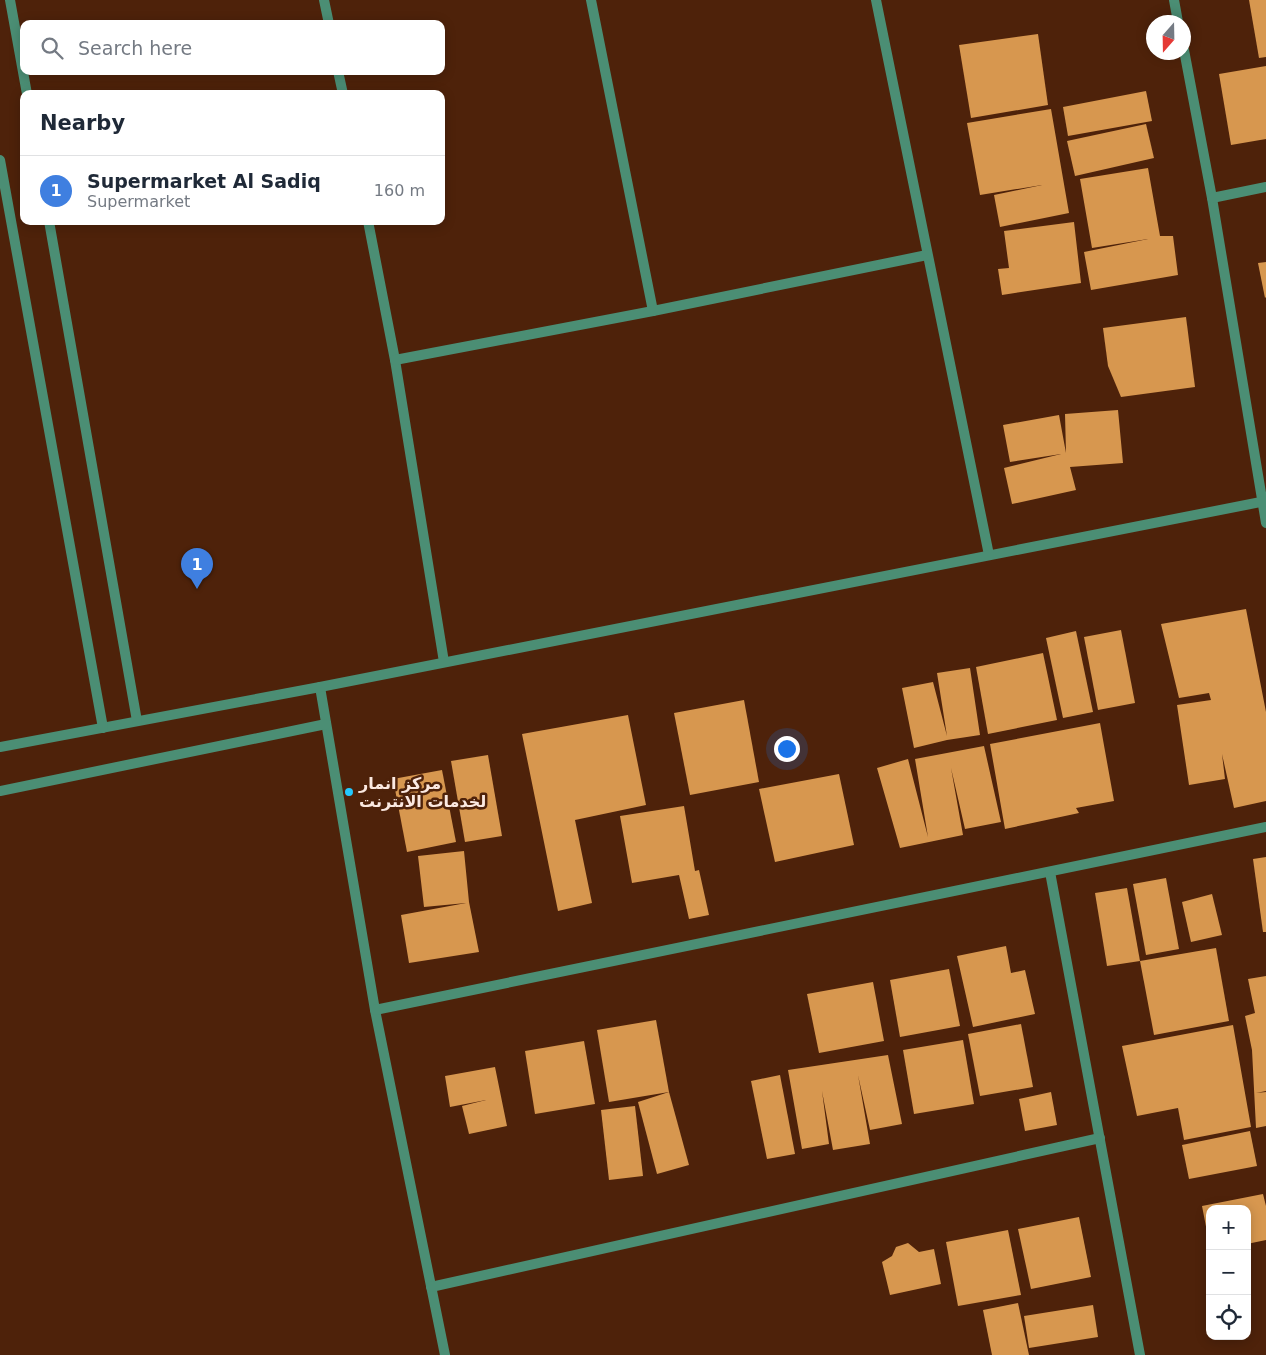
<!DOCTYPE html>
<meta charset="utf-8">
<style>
:root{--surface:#fff;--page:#f6f6f7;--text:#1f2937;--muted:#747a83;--line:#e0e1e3;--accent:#b45309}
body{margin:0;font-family:"DejaVu Sans","Noto Sans Arabic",sans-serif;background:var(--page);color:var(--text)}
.controls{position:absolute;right:15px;bottom:15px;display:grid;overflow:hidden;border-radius:10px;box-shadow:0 2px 12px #0003}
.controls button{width:45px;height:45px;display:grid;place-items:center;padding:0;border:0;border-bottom:1px solid var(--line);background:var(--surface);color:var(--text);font:25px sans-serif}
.compass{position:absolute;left:1146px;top:15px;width:45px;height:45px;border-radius:50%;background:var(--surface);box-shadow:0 2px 12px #0003;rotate:200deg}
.you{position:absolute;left:786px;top:748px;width:18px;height:18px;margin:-12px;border:4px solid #fff;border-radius:50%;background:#1a73e8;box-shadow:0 0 0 8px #1a73e833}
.badge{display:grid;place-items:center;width:32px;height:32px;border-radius:50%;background:var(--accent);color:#fff;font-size:16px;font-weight:700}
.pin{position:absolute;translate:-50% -41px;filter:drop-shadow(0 1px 2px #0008)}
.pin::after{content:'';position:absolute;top:26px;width:18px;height:15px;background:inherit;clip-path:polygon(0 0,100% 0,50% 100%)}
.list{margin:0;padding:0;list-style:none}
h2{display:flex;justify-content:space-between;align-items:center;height:65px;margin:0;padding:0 20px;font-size:21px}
h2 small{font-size:16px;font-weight:400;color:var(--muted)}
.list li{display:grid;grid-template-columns:32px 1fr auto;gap:15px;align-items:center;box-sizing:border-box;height:70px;padding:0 20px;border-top:1px solid var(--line)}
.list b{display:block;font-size:19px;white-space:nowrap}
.list p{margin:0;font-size:16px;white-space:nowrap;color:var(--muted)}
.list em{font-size:16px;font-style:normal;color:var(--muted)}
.icon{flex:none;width:28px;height:28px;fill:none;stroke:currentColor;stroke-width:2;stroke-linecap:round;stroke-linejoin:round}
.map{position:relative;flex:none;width:1266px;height:1355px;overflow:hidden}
.search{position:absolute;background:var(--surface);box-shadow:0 2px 12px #0003;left:20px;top:20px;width:425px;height:55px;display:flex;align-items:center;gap:12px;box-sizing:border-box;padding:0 18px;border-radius:10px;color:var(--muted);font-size:19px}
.panel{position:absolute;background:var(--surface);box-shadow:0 2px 12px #0003;left:20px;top:90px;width:425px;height:135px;border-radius:10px}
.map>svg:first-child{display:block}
.building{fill:#d7974f}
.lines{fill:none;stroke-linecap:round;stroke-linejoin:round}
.minor{stroke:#4b8e74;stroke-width:10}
.tertiary{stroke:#4b8e74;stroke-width:10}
.poi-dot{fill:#24c9fe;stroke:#4e220a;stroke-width:2}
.labels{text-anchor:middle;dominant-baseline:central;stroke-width:5;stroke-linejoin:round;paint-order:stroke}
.poi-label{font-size:16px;font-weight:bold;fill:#fbe9e1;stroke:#4e220a;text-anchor:start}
</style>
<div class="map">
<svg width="1266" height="1355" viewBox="0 0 1266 1355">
<rect width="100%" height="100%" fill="#4e220a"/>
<!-- building -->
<g class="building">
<path d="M1249,0H1266V57L1259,58Z"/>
<path d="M1038,34L1048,105L971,118L959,45Z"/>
<path d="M1266,66V139L1231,145L1219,74Z"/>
<path d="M1146,91L1152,121L1068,136L1063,107Z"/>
<path d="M1051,109L1069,213L1000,227L994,195L1042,185L980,195L967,123Z"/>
<path d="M1146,124L1154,158L1075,176L1067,141Z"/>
<path d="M1148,168L1160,236H1173L1178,275L1091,290L1084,252L1148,239L1092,248L1080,179Z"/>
<path d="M1074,222L1081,283L1002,295L998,269L1009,268L1004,231Z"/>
<path d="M1266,262V297L1265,298L1258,263Z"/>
<path d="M1186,317L1195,387L1121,397L1108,366L1103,328Z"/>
<path d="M1118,410L1123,463L1070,467L1076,490L1012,504L1004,468L1061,454L1010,462L1003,425L1059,415L1066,453L1065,414Z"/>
<path d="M1246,609L1266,712V801L1234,808L1222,754L1225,779L1189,785L1177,705L1211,700L1209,693L1179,698L1161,624Z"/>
<path d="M1121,630L1135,703L1098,710L1084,637Z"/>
<path d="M1076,631L1093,712L1063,718L1046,638Z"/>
<path d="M1043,653L1057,720L988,734L976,667Z"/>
<path d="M970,668L980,735L947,740L914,748L902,688L933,682L947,736L937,673Z"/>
<path d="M744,700L759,782L690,795L674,713Z"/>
<path d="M628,715L646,805L575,820L592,903L558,911L522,734Z"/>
<path d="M1100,723L1114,801L1076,808L1079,813L1005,829L990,744Z"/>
<path d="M984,746L1001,822L965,829L951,768L963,835L900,848L877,768L908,759L928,837L915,759Z"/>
<path d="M488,755L502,836L465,842L451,761Z"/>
<path d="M442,770L456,842L407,852L393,779Z"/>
<path d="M839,774L854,845L775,862L759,789Z"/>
<path d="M684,806L695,871L699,870L709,915L689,919L679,875L632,883L620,816Z"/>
<path d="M464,851L469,902L479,952L409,963L401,915L466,903L424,907L418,856Z"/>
<path d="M1266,857V932H1263L1253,859Z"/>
<path d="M1166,878L1179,949L1146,955L1133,884Z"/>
<path d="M1127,888L1140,961L1107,966L1095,893Z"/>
<path d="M1212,894L1222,935L1191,942L1182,902Z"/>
<path d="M1006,946L1011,973L1025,970L1035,1014L973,1027L957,956Z"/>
<path d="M1216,948L1229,1021L1154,1035L1140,961Z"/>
<path d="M949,969L960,1026L900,1037L890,980Z"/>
<path d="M1266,976V1091L1256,1093L1266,1092V1126L1256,1128L1252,1050L1245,1016L1255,1013L1248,979Z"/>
<path d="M873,982L884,1041L819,1053L807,994Z"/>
<path d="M656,1020L669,1092L609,1102L597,1030Z"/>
<path d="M1021,1024L1033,1087L980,1096L968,1034Z"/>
<path d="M1233,1025L1251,1127L1184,1140L1178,1108L1137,1116L1122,1046Z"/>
<path d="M963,1040L974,1104L914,1114L903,1050Z"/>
<path d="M584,1041L595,1104L535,1114L525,1051Z"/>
<path d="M888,1055L902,1124L870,1130L858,1075L870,1144L833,1150L822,1091L829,1144L802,1149L788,1070Z"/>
<path d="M495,1067L507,1126L469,1134L462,1106L486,1100L450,1107L445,1076Z"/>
<path d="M780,1075L795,1154L767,1159L751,1081Z"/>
<path d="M669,1092L689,1165L657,1174L638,1102Z"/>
<path d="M1051,1092L1057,1125L1025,1131L1019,1099Z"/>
<path d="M635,1106L643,1176L609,1180L601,1110Z"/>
<path d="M1250,1131L1257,1166L1189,1179L1182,1145Z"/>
<path d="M1263,1194L1266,1206V1240L1247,1244V1209H1210L1209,1242L1202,1206Z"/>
<path d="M1079,1217L1091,1277L1031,1289L1018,1229Z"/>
<path d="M1008,1230L1021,1295L958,1306L946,1242Z"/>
<path d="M908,1243L919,1252L934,1249L941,1284L890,1295L882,1262L892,1256L896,1247Z"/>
<path d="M1018,1303L1029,1355H992L983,1310Z"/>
<path d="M1093,1305L1098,1337L1029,1348L1024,1316Z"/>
</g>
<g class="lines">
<!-- minor -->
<g class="minor">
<path d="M324,0L329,24"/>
<path d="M591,0L653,311"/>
<path d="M876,0L989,555"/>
<path d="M1174,0L1178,22"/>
<path d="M1184,50L1212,198L1266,523"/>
<path d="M338,71L343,94"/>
<path d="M1212,198L1266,187"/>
<path d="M368,221L395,360L444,662"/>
<path d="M395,360L653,311L927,255"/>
<path d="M320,687L375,1010L445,1355"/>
<path d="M0,747L320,687L1266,501"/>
<path d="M0,791L326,724"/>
<path d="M1050,872L1140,1355"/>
<path d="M375,1010L1266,827"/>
<path d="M431,1287L1100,1138"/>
</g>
<!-- tertiary -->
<g class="tertiary">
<path d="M10,0L27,94"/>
<path d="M0,160L103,728"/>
<path d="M49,221L137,721"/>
</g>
</g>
<!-- markers -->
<circle class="poi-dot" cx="349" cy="792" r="5"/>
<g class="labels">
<!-- poi labels -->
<g class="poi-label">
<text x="359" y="783">مركز انمار<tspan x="359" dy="18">لخدمات الانترنت</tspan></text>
</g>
</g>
</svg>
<div class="controls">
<button>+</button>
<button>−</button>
<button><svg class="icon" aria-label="locate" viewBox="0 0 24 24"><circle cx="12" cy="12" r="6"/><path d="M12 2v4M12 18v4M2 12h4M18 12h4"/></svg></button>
</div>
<svg class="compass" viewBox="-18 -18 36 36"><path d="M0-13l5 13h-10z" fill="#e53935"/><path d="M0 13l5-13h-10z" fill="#747a83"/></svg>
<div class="you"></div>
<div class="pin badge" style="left:197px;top:589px;background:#3f7fe0">1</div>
<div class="search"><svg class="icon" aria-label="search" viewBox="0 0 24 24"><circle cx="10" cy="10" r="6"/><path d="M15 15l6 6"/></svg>Search here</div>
<section class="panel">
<h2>Nearby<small></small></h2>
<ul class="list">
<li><span class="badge" style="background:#3f7fe0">1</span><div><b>Supermarket Al Sadiq</b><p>Supermarket</p></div><em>160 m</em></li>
</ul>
</section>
</div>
